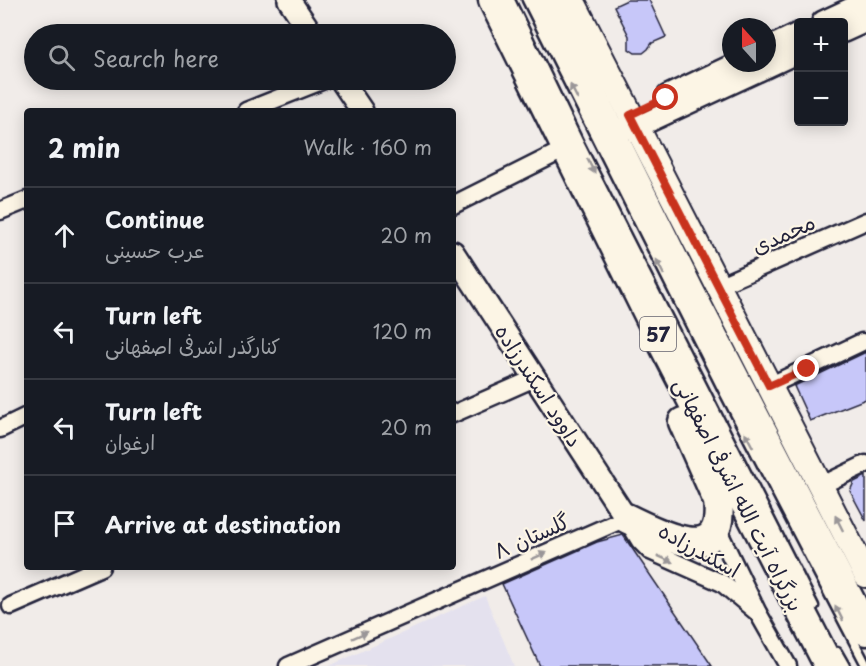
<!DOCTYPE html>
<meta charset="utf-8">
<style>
:root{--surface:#171b24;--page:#242831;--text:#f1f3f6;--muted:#9ea1a6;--line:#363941}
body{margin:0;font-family:"Playpen Sans","Playpen Sans Arabic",sans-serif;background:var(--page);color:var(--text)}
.controls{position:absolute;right:18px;top:18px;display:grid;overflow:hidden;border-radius:6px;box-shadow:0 3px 15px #0003}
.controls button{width:54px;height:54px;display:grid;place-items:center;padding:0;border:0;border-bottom:2px solid var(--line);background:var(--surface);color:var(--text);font:30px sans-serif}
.compass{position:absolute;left:722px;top:18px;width:54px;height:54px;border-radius:50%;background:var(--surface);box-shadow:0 3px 15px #0003;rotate:339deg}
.stop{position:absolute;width:18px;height:18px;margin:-14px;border:4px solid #c8321e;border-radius:50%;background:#fff}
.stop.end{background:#c8321e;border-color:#fff;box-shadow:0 2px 6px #0008}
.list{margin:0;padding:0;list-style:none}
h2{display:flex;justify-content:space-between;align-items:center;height:78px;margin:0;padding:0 24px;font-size:26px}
h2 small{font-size:20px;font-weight:400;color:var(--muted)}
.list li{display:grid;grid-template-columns:39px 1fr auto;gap:18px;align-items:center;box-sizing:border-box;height:96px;padding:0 24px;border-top:2px solid var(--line)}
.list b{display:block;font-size:22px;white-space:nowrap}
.list p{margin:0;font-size:20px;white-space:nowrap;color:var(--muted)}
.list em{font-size:20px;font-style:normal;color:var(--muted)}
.icon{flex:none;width:33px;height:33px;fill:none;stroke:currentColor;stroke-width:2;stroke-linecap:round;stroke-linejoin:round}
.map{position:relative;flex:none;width:866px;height:666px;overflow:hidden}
.search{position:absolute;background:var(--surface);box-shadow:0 3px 15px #0003;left:24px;top:24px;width:432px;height:66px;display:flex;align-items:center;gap:15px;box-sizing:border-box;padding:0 21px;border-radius:33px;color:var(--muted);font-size:22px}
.panel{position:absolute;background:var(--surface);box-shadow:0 3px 15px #0003;left:24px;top:108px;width:432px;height:462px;border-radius:6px}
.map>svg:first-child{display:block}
.built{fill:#e4e1ee}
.building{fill:#c7c7f9;stroke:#22223b;stroke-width:1.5}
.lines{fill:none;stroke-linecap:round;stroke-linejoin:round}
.service-casing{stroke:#22223b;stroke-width:13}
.minor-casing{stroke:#22223b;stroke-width:21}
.tertiary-casing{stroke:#22223b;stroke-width:26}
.secondary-casing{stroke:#22223b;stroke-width:28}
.trunk-casing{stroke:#22223b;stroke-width:33}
.service{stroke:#fcf5e5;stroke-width:8}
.minor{stroke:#fcf5e5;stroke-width:16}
.tertiary{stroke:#fcf5e5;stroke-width:21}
.secondary{stroke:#fcf5e5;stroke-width:24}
.trunk{stroke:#fcf5e5;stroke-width:28}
.oneway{fill:#9a9698}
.route{stroke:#c8321e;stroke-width:8}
.labels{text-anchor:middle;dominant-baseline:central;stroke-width:4.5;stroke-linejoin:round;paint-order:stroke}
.shield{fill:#fcf5e5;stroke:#63616e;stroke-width:1.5}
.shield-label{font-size:20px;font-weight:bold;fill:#22223b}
.street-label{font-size:21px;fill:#22223b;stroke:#fcf5e5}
</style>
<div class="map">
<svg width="866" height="666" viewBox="0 0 866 666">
<rect width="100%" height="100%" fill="#f1ece9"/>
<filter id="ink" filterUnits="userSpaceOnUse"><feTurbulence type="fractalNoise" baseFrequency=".0167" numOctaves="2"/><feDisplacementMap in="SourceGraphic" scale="12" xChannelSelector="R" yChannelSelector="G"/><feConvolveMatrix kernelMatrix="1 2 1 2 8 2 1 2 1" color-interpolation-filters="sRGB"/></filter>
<g filter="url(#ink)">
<!-- built -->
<path class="built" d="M485,596L514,666H329Z"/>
<!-- building -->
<g class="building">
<path d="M627,0H649L666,37L652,43L648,49L643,53H635L629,49V36L614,6Z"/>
<path d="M866,352V399L810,421L794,386Z"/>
<path d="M866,476V521L850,491L854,482Z"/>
<path d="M623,535L712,666H540L502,584L597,542Z"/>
</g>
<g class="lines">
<!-- service casing -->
<g class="service-casing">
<g id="service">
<path d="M510,0L578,141L814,606"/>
<path d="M527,0L724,392L866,665"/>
<path d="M837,652L845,666"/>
</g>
</g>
<!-- minor casing -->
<g class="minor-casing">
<g id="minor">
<path d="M246,111L324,80"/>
<path d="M453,205L565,149"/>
<path d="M0,211L27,200"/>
<path d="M718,286L866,221"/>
<path d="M769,386L862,342"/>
<path d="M453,414L535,378"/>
<path d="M0,429L27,416"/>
<path d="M820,486L866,464"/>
<path d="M717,528L758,613L788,666"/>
<path d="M11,606L101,567"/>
<path d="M288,666L626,518L640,541L650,551L722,583L758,613"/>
</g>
</g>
<!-- tertiary casing -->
<g class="tertiary-casing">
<g id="tertiary">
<path d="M289,0L312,34"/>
<path d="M823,22L866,2"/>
<path d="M844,31L866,21"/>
<path d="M767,49L798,34"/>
<path d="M341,80L362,111"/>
<path d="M668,96L738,63"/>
<path d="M621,129L636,127L798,52"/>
<path d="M453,252L626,518"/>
</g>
</g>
<!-- secondary casing -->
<g class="secondary-casing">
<path id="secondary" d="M572,0L866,575"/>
</g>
<!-- trunk casing -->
<g class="trunk-casing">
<g id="trunk">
<path d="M493,0L665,348L829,666"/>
<path d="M545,0L689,290L866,631"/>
<path d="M626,518C658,533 726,571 718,501L683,422"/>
</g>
</g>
<!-- service -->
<use href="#service" class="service"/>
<!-- minor -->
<use href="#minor" class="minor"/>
<!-- tertiary -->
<use href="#tertiary" class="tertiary"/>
<!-- secondary -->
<use href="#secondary" class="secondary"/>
<!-- trunk -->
<use href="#trunk" class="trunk"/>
</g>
<!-- one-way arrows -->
<defs><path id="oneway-solid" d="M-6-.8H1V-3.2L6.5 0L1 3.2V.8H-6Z" transform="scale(1.5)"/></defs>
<g class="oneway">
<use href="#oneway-solid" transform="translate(574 92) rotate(-117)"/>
<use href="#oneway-solid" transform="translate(591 166) rotate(63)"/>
<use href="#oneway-solid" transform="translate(660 267) rotate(-116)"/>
<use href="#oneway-solid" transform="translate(749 440) rotate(-118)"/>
<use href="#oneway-solid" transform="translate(839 523) rotate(-117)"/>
<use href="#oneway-solid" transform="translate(539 556) rotate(-24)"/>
<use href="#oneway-solid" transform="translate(665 559) rotate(24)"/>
<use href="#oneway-solid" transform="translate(839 613) rotate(-117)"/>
<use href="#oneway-solid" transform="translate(360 635) rotate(-24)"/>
</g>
</g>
<g class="lines" filter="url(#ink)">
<!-- route -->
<path class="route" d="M666,98L630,115L769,386L807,369"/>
</g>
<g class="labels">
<!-- shield labels -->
<rect class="shield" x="640" y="317" width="36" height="34" rx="4.5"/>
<g class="shield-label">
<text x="658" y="334">57</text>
</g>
<!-- street labels -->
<g class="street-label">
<text transform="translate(783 233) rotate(-24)">محمدی</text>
<text transform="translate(540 385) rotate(57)">داوود اسکندرزاده</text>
<text transform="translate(740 494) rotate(63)">بزرگراه آیت الله اشرفی اصفهانی</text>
<text transform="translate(531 535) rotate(-24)">گلستان ٨</text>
<text transform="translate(700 549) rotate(29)">اسکندرزاده</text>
</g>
</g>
</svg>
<div class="controls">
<button>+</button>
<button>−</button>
</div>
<svg class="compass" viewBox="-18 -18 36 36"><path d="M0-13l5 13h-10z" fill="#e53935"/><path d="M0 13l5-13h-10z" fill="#9ea1a6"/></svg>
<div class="stop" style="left:666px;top:98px"></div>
<div class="stop end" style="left:807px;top:369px"></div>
<div class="search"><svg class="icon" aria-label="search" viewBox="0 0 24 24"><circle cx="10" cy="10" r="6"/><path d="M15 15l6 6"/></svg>Search here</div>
<section class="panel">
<h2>2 min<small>Walk · 160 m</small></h2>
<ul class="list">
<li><svg class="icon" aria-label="ahead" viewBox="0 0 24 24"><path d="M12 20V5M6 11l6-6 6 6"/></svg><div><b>Continue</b><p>عرب حسینی</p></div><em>20 m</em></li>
<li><svg class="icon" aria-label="left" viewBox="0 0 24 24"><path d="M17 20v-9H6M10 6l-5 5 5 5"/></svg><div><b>Turn left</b><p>کنارگذر اشرفی اصفهانی</p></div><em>120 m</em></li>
<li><svg class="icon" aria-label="left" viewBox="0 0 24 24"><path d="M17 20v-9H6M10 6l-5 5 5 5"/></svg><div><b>Turn left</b><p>ارغوان</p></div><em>20 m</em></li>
<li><svg class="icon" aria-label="arrive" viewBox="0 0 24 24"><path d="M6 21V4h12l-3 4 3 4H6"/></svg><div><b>Arrive at destination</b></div></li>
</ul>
</section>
</div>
